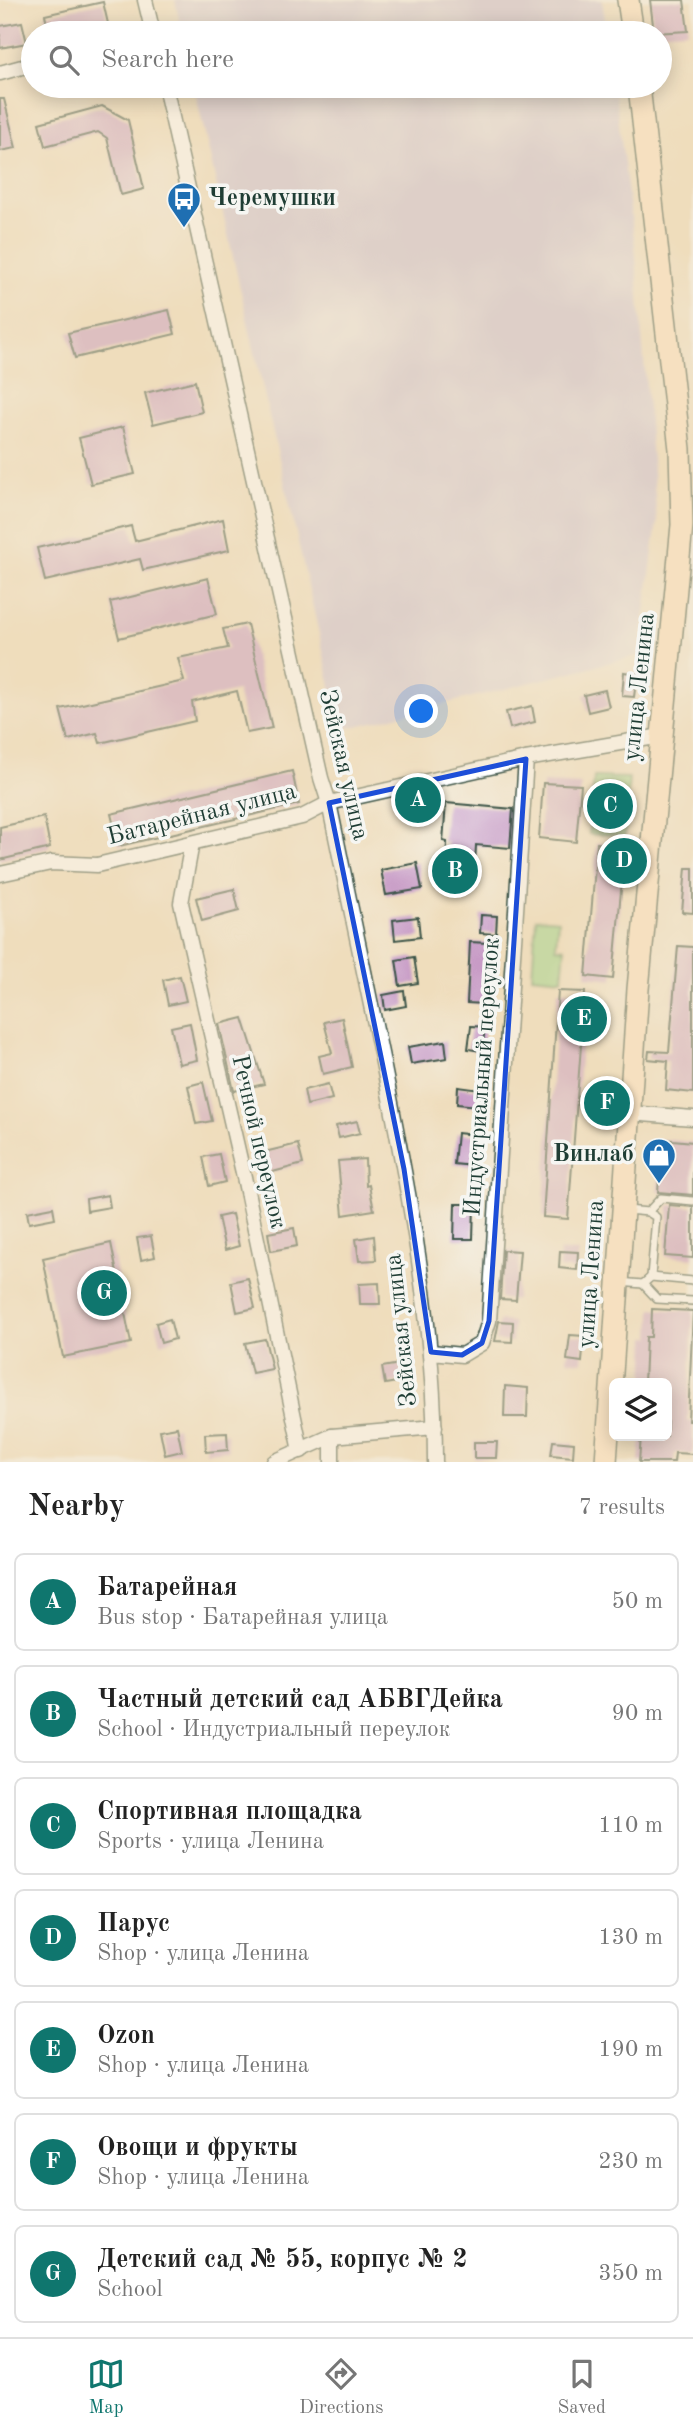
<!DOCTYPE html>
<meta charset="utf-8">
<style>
:root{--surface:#fff;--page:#f6f6f6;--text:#222;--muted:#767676;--line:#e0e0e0;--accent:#0f766e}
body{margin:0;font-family:"Old Standard TT",serif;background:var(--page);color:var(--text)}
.controls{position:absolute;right:21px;bottom:21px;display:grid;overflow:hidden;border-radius:10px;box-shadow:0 4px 18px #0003}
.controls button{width:63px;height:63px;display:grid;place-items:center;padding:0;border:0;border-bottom:2px solid var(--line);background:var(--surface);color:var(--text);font:35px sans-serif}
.you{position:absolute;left:422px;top:712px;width:24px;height:24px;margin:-18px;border:5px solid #fff;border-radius:50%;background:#1a73e8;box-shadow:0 0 0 10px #1a73e833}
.badge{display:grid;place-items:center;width:46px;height:46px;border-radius:50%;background:var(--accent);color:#fff;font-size:23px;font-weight:700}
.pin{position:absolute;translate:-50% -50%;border:4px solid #fff;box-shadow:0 2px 7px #0006}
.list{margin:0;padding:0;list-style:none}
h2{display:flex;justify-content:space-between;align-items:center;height:91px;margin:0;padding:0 28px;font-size:30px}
h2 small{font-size:23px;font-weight:400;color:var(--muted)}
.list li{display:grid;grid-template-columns:46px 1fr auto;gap:21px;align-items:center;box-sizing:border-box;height:98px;margin:0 14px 14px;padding:0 14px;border:2px solid var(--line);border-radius:10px}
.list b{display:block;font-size:26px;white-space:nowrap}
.list p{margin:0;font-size:23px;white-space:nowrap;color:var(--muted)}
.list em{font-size:23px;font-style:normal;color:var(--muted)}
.icon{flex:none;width:38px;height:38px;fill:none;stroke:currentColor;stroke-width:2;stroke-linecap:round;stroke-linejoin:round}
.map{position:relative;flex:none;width:693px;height:1462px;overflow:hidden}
.search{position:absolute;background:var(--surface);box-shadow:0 4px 18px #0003;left:21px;right:21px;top:21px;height:77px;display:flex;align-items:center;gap:18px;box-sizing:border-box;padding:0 24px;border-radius:38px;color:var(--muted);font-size:26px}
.sheet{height:875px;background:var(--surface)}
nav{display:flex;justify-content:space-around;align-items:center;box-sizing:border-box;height:98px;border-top:2px solid var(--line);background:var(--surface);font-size:19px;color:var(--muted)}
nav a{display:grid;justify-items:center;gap:4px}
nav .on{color:var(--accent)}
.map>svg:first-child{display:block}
.industrial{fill:#c9bfd7}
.green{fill:#99d387;stroke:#5c885e;stroke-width:2}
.building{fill:#c89bc6}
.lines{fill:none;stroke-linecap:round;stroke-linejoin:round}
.lane-casing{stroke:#3e5548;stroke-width:10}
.street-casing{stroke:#3e5548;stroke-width:17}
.secondary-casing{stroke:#3e5548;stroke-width:24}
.lane{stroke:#fff;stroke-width:7}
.street{stroke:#fff;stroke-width:14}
.secondary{stroke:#fee5c5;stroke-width:21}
.marked{fill:none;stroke:#1d4ed8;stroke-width:5;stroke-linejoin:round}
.labels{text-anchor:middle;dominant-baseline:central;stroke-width:7;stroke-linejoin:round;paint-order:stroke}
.poi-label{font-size:24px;font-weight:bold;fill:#1f3d34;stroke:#f6f6f2;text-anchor:start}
.street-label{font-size:24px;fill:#1f3d34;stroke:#f6f6f2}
</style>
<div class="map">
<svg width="693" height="1462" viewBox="0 0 693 1462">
<rect width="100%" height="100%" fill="#f6f6f2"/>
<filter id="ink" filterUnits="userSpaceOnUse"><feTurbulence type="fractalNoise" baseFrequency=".0143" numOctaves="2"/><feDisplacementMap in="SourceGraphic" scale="14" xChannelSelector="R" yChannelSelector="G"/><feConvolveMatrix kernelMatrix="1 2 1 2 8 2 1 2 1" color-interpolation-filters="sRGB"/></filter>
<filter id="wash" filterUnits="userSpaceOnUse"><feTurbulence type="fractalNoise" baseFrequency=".00686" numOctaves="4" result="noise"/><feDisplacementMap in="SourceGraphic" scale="28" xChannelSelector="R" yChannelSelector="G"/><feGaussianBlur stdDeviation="1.57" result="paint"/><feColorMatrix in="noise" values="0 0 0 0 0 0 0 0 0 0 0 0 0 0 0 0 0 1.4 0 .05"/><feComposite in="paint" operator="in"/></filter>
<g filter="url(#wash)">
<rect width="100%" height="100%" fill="#efddbc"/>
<!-- industrial -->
<g class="industrial">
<path d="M175,0H602L607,33H182Z"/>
<path d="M194,86H614L635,247L657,522L639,655L341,730Z"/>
</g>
<!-- green -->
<g class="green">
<path d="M594,777L629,778L625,836L589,834Z"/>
<path d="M536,918L558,920L556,947L565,948L562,979L532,976Z"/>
</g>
<g id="blocks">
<!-- building -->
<g class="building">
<path d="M650,0H684L688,31L654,33Z"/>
<path d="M103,2L109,28L83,33H49L45,15Z"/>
<path d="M22,22L27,43L0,48V26Z"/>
<path d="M0,99H4L16,148L0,151Z"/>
<path d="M102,106L128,120L144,189L121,195L107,138L98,132L45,146L39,123Z"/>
<path d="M169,310L175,334L75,358L68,333Z"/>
<path d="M195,381L202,412L153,424L145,393Z"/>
<path d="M123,427L135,474L91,484L79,438Z"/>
<path d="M223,519L229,550L143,570L140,559L45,581L37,548L131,526L135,541Z"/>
<path d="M208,578L217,614L119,638L110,602Z"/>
<path d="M247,624L272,728L247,733L237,691L192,702L195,721L100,743L97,733L68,740L60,709L184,681L178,658L228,648L223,629Z"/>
<path d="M624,672L637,674L634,697L622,696Z"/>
<path d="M605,690L609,707L588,712L584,695Z"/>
<path d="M532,706L535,722L510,728L506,712Z"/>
<path d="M292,771L299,804L119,846L111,814Z"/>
<path d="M543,783L581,785L576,842L539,838Z"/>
<path d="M446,803L513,809L510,848L476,845L474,883L445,881L447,842L443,841Z"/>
<path d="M44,817L50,848L0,860V827Z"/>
<path d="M597,843L625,846L613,979L586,976Z"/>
<path d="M417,863L422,889L386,895L381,870Z"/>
<path d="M686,868H693V913L682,912Z"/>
<path d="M234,889L239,911L202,921L196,898Z"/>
<path d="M481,915L497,916L496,934L480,933Z"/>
<path d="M418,917L420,937L395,940L393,920Z"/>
<path d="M470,942L487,943L484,1004L467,1003Z"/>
<path d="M678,946L693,947V1093L666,1090L668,1061L648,1059L649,1051L669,1052Z"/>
<path d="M414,957L418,983L400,986L396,960Z"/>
<path d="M180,976L186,1001L168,1005L163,980Z"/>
<path d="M404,991L406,1006L385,1010L383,995Z"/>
<path d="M558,991L585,992L568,1219L543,1217Z"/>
<path d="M243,1018L264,1084L234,1091L219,1024Z"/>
<path d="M342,1018L352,1067L323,1074L319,1056L332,1053L324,1022Z"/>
<path d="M190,1023L197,1060L179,1064L171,1027Z"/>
<path d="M471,1026L485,1027L482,1051L468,1049Z"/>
<path d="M445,1041L447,1058L411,1064L408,1047Z"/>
<path d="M203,1082L212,1121L196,1124L188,1086Z"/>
<path d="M328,1084L332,1099L307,1105L304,1090Z"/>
<path d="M458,1087L481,1090L479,1106L457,1104Z"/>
<path d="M357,1121L360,1133L339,1138L336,1126Z"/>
<path d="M457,1133L476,1135L473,1166L454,1164Z"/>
<path d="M662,1139L693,1142V1195L658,1192Z"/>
<path d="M298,1144L303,1164L265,1174L260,1153Z"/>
<path d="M219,1154L225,1182L209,1186L203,1157Z"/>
<path d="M365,1159L366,1186L369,1185L374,1210L343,1215L338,1161Z"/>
<path d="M108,1195L110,1207L87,1211L86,1199Z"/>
<path d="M455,1204H474L473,1239H454Z"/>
<path d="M669,1205L693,1207V1258L665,1256Z"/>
<path d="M53,1207L55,1218L29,1223L27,1212Z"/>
<path d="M232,1214L239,1246L225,1250L218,1217Z"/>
<path d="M294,1228L297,1246L271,1251L268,1233Z"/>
<path d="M151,1236L155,1257L141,1260L137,1238Z"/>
<path d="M374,1236L376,1260L359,1261L356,1239Z"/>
<path d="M111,1243L131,1343L63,1357L43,1258Z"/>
<path d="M503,1250L520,1251L516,1300L500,1299Z"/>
<path d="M560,1251L578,1252L577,1270L559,1268Z"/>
<path d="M248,1278L255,1308L237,1312L231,1282Z"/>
<path d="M379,1283L380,1304H360L359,1284Z"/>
<path d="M652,1309L693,1311L688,1421H693V1454L675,1453L674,1462H639L641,1436H667V1383H644L646,1337H651Z"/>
<path d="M170,1319L175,1339L161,1343L156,1323Z"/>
<path d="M499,1321L513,1322L512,1342L495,1341Z"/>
<path d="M570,1335L584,1336L582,1362L567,1360Z"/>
<path d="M265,1339L272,1369L252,1373L245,1343Z"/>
<path d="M400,1364L403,1381L385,1384L382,1367Z"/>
<path d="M505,1386L528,1388L527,1417H504Z"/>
<path d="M177,1427L182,1451L165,1455L160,1430Z"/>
<path d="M227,1433L228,1450L206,1452L205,1434Z"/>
<path d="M553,1441L574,1443L573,1457L551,1455Z"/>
<path d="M474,1442H497L496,1458H474Z"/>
</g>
</g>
</g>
<g filter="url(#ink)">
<use href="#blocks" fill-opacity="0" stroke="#3e5548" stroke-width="2"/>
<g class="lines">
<!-- lane casing -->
<g class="lane-casing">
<g id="lane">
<path d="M627,1210L648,1212L661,1198L693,1201"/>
<path d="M648,1212L656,1217L651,1277"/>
<path d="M619,1282L643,1284L651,1277L693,1281"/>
<path d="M643,1284L657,1299L693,1301"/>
</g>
</g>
<!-- street casing -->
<g class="street-casing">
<g id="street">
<path d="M145,0L153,33"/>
<path d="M0,73L33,64"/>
<path d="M165,86L321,778L329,803C347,888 364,973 382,1058C409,1191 435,1325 435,1462"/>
<path d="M192,843L181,903L244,1177L301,1451"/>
<path d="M0,874L51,863L97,865L302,817L329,803L526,759L661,736"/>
<path d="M629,1113L693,1118"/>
<path d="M431,1352L462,1355L482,1343L489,1321L526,759"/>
<path d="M332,1436V1462"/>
<path d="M274,1462L332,1436L435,1427"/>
</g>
</g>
<!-- secondary casing -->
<g class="secondary-casing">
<g id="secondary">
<path d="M628,0L633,33"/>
<path d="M606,1462L638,989L682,525L680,449L639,86"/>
</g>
</g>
<!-- lane -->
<use href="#lane" class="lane"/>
<!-- street -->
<use href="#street" class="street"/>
<!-- secondary -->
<use href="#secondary" class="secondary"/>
</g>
</g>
<!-- marked area -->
<path d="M0 0H693V1462H0ZM526,759L489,1321L482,1343L462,1355L431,1352L404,1169L329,803Z" fill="#efddbc" fill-opacity=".55" fill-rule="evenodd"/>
<path class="marked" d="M526,759L489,1321L482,1343L462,1355L431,1352L404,1169L329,803Z"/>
<!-- icons -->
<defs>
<g id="bus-pin" transform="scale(1.75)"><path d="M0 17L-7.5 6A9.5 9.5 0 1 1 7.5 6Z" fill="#1f6fb2" stroke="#f6f6f2"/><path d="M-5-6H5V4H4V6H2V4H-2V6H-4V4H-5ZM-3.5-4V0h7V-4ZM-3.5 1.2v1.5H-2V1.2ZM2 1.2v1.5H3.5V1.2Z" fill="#fff"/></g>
<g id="shop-pin" transform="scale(1.75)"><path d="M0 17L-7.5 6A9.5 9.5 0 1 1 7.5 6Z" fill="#1f6fb2" stroke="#f6f6f2"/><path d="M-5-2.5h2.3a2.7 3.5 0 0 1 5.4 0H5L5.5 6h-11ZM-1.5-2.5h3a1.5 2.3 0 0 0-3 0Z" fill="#fff"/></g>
</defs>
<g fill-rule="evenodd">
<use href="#bus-pin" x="184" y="199"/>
<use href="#shop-pin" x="659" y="1155"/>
</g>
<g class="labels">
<!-- poi labels -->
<g class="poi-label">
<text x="208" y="199">Черемушки</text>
<text x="634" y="1155" text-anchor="end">Винлаб</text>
</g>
<!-- street labels -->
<g class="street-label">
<text transform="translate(640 687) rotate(-84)">улица Ленина</text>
<text transform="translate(343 765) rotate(77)">Зейская улица</text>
<text transform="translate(202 815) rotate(-14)">Батарейная улица</text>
<text transform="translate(483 1077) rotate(-86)">Индустриальный переулок</text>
<text transform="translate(258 1142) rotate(77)">Речной переулок</text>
<text transform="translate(592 1274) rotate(-86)">улица Ленина</text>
<text transform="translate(402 1330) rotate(-96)">Зейская улица</text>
</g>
</g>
</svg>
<div class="controls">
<button><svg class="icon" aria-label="layers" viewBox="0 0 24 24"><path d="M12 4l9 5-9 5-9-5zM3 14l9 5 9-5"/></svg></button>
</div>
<div class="you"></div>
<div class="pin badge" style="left:418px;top:800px">A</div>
<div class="pin badge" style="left:455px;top:871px">B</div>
<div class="pin badge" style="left:610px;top:806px">C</div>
<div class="pin badge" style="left:624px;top:861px">D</div>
<div class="pin badge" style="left:584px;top:1019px">E</div>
<div class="pin badge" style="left:607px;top:1103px">F</div>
<div class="pin badge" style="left:104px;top:1293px">G</div>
<div class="search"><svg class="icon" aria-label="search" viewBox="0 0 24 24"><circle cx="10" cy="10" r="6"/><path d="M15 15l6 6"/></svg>Search here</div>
</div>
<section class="sheet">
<h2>Nearby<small>7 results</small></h2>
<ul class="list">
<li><span class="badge">A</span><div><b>Батарейная</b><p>Bus stop · Батарейная улица</p></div><em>50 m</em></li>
<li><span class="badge">B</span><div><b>Частный детский сад АБВГДейка</b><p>School · Индустриальный переулок</p></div><em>90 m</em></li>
<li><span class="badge">C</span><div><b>Спортивная площадка</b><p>Sports · улица Ленина</p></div><em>110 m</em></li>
<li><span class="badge">D</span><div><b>Парус</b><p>Shop · улица Ленина</p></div><em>130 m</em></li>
<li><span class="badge">E</span><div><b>Ozon</b><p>Shop · улица Ленина</p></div><em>190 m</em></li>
<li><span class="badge">F</span><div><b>Овощи и фрукты</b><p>Shop · улица Ленина</p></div><em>230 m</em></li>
<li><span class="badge">G</span><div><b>Детский сад № 55, корпус № 2</b><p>School</p></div><em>350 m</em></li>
</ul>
</section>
<nav>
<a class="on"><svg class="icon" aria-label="map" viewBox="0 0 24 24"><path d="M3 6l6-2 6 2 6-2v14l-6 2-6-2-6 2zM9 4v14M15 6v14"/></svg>Map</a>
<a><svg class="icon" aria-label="directions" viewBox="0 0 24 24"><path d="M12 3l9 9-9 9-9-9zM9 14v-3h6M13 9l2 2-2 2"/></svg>Directions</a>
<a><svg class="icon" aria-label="saved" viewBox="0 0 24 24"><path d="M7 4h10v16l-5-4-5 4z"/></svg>Saved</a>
</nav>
